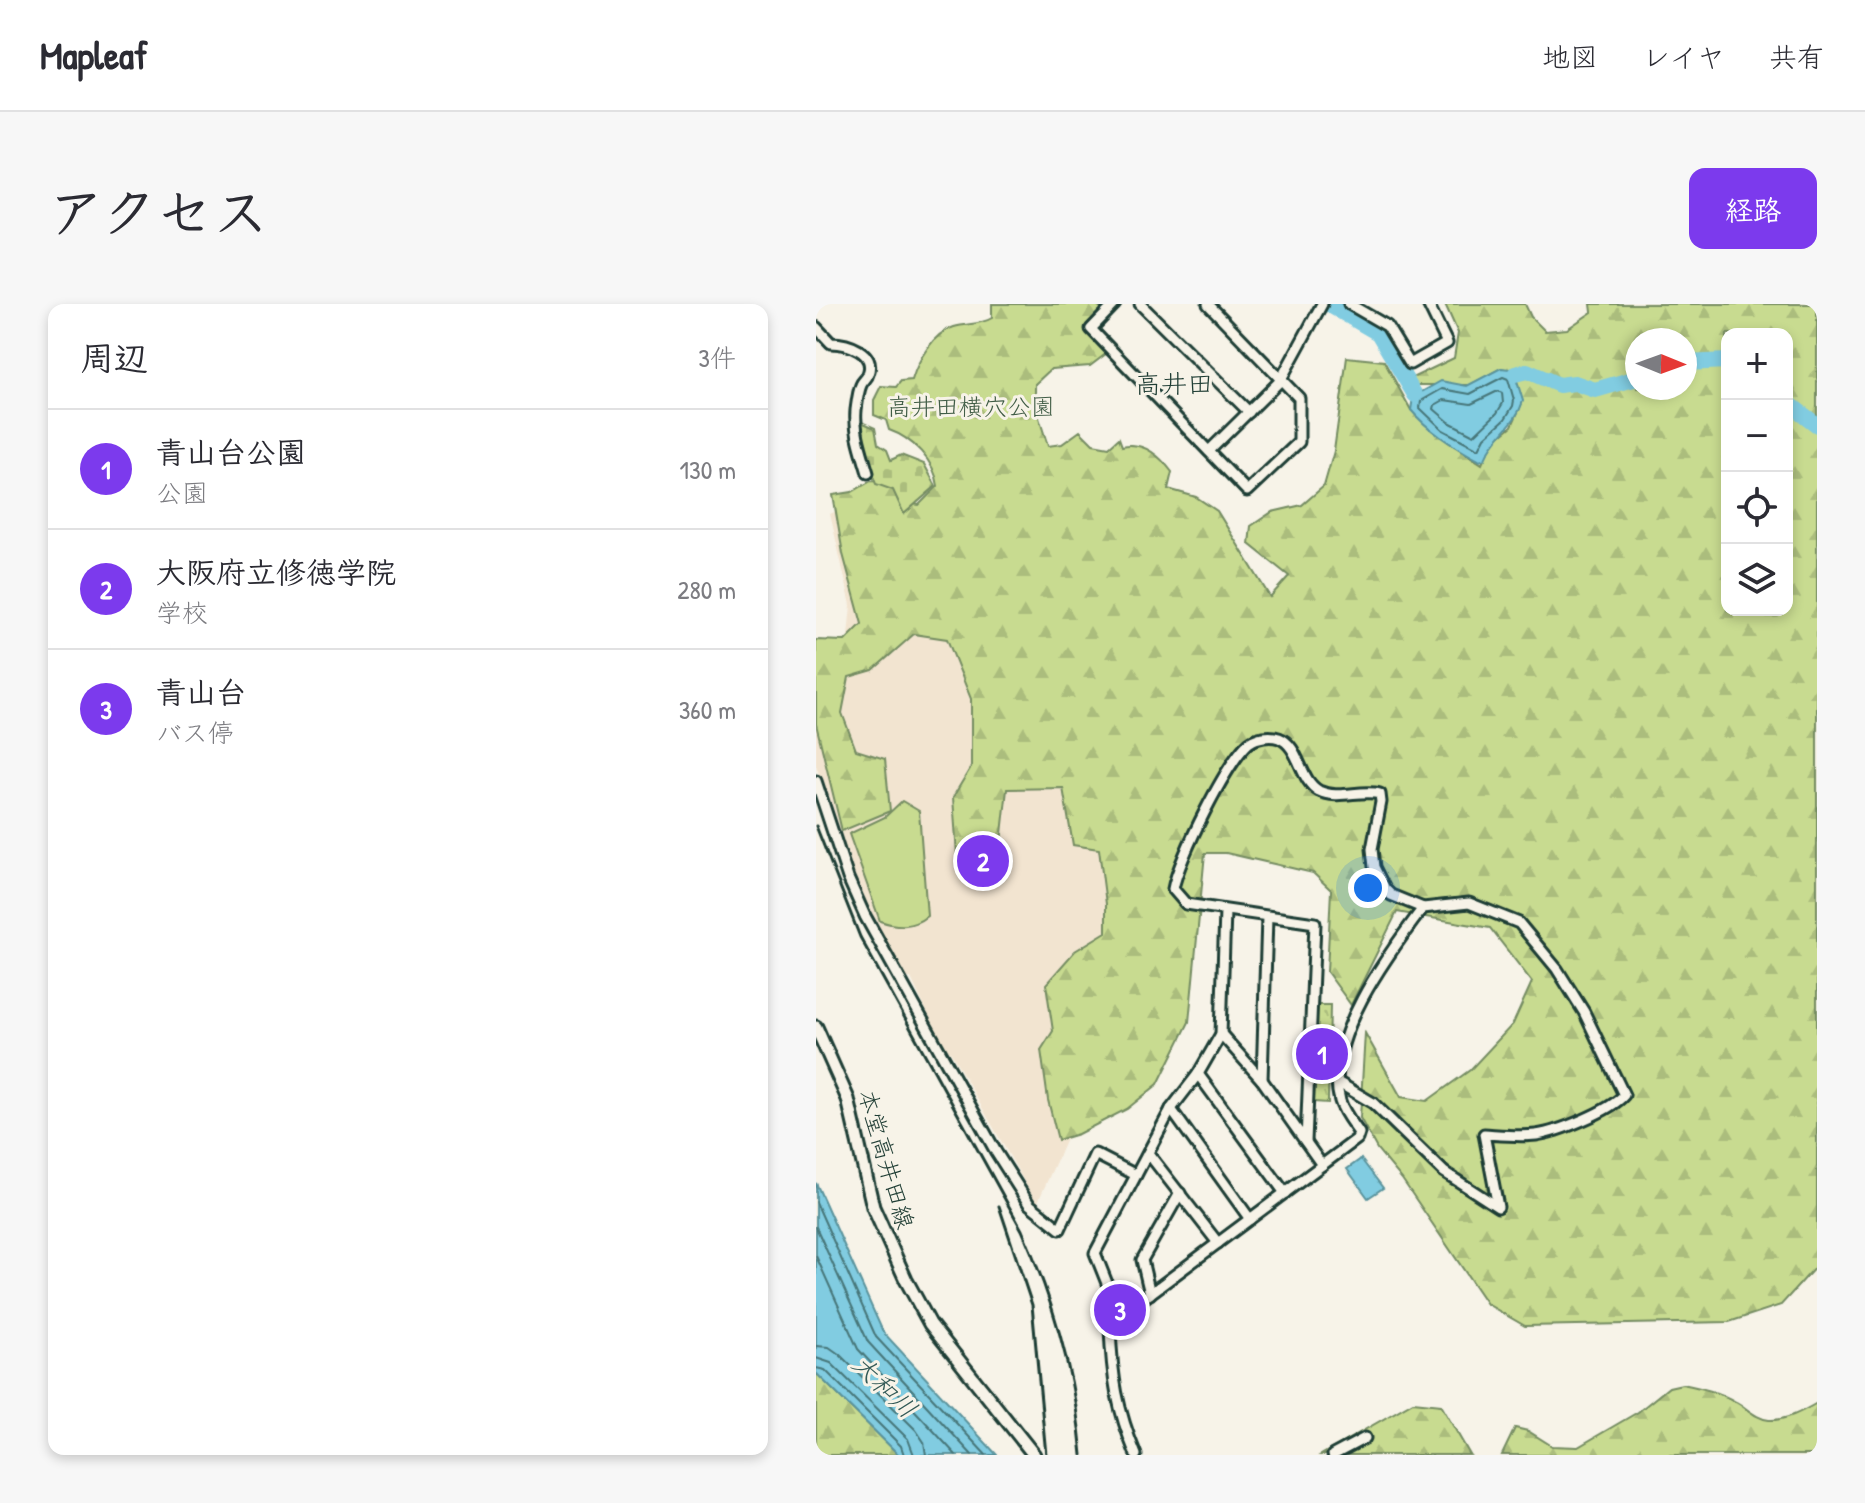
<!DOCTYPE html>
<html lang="ja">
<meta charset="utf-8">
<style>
:root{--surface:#fff;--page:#f7f7f7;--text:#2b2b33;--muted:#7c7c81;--line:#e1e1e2;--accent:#7c3aed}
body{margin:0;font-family:"Patrick Hand","Klee One",sans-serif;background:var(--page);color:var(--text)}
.controls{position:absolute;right:24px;top:24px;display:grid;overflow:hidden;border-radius:16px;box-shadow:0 4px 12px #0003}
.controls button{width:72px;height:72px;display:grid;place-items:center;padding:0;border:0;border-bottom:2px solid var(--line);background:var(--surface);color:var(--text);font:40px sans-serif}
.compass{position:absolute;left:809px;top:24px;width:72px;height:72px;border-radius:50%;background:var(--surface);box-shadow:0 4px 12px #0003;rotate:91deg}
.you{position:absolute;left:552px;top:584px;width:28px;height:28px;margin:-20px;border:6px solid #fff;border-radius:50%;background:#1a73e8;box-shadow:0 0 0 12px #1a73e833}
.badge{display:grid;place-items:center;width:52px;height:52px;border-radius:50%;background:var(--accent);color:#fff;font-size:26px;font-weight:700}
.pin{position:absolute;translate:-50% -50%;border:4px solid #fff;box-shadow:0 2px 8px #0006}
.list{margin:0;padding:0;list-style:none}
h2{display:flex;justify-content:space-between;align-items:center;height:104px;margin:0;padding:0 32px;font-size:34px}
h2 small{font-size:26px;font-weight:400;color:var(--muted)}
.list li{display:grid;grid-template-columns:52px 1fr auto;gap:24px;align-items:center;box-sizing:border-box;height:120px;padding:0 32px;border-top:2px solid var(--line)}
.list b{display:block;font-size:30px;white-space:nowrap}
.list p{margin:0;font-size:26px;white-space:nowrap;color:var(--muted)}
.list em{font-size:26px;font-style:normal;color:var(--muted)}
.icon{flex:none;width:44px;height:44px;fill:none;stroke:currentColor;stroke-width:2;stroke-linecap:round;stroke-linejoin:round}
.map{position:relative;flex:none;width:1001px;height:1151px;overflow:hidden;border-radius:16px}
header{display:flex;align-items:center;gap:48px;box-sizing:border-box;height:112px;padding:0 40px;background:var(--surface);border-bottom:2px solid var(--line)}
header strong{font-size:38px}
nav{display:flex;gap:44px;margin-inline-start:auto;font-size:28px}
.intro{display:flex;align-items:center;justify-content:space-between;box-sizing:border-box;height:192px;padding:0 48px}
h1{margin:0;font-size:56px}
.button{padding:20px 36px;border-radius:16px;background:var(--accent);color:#fff;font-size:28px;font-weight:700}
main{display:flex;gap:48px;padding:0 48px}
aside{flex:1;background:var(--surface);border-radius:16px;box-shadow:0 4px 12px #0003}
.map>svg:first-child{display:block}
.built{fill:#f2e4d0}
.grass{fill:url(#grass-tufts);stroke:#748c62;stroke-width:2}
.forest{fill:url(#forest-firs);stroke:#748c62;stroke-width:2;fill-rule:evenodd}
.cemetery{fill:url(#cemetery-stones);stroke:#748c62;stroke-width:2}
.pitch{fill:#c8db90;stroke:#748c62;stroke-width:2}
.water{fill:#81cce1;stroke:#5a939c;stroke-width:2}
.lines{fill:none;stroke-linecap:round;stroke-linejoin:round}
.shore{stroke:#467679;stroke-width:2}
.river{stroke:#81cce1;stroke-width:16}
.minor-casing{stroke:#1f3d34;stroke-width:15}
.major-casing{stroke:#1f3d34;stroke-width:17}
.minor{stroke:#f7f3e8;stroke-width:9}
.major{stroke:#f7f3e8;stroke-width:11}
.rail{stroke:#1f3d34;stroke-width:3}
.labels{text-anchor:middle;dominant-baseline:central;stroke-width:6;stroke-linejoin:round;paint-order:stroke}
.park-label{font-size:24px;fill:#415d46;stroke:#f7f3e8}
.street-label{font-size:24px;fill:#1f3d34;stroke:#f7f3e8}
.neighbourhood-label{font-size:26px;fill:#1f3d34;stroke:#f7f3e8}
.water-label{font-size:26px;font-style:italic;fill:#335a57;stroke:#f7f3e8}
</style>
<header>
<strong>Mapleaf</strong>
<nav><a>地図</a><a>レイヤ</a><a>共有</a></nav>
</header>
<div class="intro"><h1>アクセス</h1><a class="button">経路</a></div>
<main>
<aside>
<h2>周辺<small>3件</small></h2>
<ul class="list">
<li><span class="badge">1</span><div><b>青山台公園</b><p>公園</p></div><em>130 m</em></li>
<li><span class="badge">2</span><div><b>大阪府立修徳学院</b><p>学校</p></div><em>280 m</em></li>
<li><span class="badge">3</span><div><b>青山台</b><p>バス停</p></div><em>360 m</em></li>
</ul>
</aside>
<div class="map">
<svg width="1001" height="1151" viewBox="0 0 1001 1151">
<defs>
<pattern id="grass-tufts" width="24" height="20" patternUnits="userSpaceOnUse" patternTransform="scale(2)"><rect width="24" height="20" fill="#c8db90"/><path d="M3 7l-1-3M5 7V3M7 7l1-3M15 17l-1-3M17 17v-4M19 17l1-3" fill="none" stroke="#abbd7d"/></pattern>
<pattern id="forest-firs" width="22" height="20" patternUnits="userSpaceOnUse" patternTransform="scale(2)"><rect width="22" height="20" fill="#c8db90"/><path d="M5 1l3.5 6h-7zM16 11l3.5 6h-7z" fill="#abbd7d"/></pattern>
<pattern id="cemetery-stones" width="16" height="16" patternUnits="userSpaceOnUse" patternTransform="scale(2)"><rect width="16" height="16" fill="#c8db90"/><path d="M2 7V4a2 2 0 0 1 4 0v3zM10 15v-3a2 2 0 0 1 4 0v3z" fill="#abbd7d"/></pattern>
</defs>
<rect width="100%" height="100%" fill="#f7f3e8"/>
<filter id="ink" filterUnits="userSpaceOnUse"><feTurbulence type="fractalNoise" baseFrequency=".0125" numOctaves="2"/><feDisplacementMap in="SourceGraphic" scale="16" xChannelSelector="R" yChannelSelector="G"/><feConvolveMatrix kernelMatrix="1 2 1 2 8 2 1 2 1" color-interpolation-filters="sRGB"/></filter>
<g filter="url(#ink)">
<!-- built -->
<path class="built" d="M61,187L267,354L300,625L259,815L221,900L135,749L127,742L95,674H84L40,582L0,461V341L31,342L35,301L14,210Z"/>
<!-- grass -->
<path class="grass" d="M501,701H514L512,799L498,798Z"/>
<!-- forest -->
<g class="forest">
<path d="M176,0H280L286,5L269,23L291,49L274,62L235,65L219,80V101L232,142L246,140L264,127L277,140L293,143L303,134L306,142C327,137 344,152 356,168L352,185L380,193L401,207L454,293L473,272L433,240L435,222L456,208L486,201L508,182L518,147L531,53L568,57L595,106L632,138L666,160L675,139L696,122L706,99L699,67L685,64L654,81H600L596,74L638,54L642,29L629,0H709L715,13L729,27L751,25L776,8L775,0H1001V961L965,1001L913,1018L709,1022L671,1000L586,875L561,845L544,814L549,729L585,793L611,797L654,766L697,720L716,678L674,624L581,608L535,701L511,668L515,586L497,569L410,549H389L373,718L342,780L311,805L262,830L242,836L232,796L225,746L237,727L230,680L259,647L290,628V600L283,545L257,541L247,484L191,485L183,557L159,556L141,551L137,493L155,463V395L131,335L98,330L57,366L33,373L26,409L40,446L69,455L74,507L26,527L0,420V336L29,337L46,320L27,250L17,191L36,188L55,177L76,179L89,199L103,201L122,182C119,157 96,134 73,126L70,116L58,111V96L65,82L80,83L85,77L96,76C102,56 117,29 138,23C152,19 164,21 176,14ZM911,30H971V306H911ZM821,36H869V84H821Z"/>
<path d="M0,1069L83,1151H0Z"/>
<path d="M866,1080C886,1084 903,1088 920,1098C931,1104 940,1115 953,1116C969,1117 987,1107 1001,1099V1151H686L699,1124L712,1127L736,1142L762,1143L822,1108L853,1083Z"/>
<path d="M597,1098L625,1101L654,1151H505Z"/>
</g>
<!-- cemetery -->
<path class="cemetery" d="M43,117L59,124L62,140L71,146L75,156L85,151L108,160L120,182L88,210L77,186L60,180L42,132Z"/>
<!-- pitch -->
<path class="pitch" d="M86,497L103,507L111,612C96,624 81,623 64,617L33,530L69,513Z"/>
<!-- water -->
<g class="water">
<path d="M685,64L711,67L699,71L707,97C700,121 678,132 669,155L664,157C638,142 614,129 595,106L597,93L625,77L651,82Z"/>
<path d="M545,855L567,884L552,894L531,865Z"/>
<path d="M0,879L67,1028L181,1151H83L0,1069Z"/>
</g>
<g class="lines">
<!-- shore -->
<g class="shore">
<path d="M687,73L692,75L698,96L697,102L689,115L669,133L663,145L627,126L604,104L605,97L626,85L654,90Z"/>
<path d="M682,87L686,89L687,99L681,109L658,131L633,118L618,105L619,101L628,96L655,100Z"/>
<path d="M0,898L60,1033L170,1151"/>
<path d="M0,923L52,1038L156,1151"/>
<path d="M0,952L42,1045L140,1151"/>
<path d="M0,1042L13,1043L23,1050L100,1126L108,1138L110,1151"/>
<path d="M0,1054L15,1059L92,1135L98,1151"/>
<path d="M0,1064L9,1066L85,1142L88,1151"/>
</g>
<!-- river -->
<g class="river">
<path d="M512,0L562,29L599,91"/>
<path d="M869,59L911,57"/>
<path d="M699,70L711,67L743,81L759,79L779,86L821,74"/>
<path d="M971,98L1001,121"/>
</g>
<!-- minor casing -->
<g class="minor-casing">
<g id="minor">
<path d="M299,0L275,25L431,187L483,138V94L392,0"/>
<path d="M324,0L433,108"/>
<path d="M533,0L571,22L594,60L631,39L612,0"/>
<path d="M0,23L15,39C31,39 61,48 52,70C51,75 47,76 45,81C42,88 41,99 40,106C38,128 46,148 52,169"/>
<path d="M393,147L464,77L506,0"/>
<path d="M0,477L32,574L49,612L180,848L213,900L244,925L279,850L320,871"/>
<path d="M405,730L446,776L506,861"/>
<path d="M382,770L469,889"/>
<path d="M446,776L451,613"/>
<path d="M355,805L434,915"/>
<path d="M490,838L499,619L370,600L357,585C362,556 412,455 434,438C441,433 454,431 463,434C484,442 483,476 503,487C522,496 545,485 564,490L565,498L556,545L558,563L569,585L575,591L607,604L653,599L703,619L741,665L768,708L808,791C794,807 742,828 720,831C704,833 685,831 668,830L682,903L628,868L557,799L523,779"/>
<path d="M332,849L402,939"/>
<path d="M334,990L326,956L364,889"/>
<path d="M304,1012L279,949L355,805L382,770L405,730L409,607"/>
<path d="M320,1151C301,1105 296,1073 294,1024L304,1012L541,835L543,829C537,820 527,808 524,797C507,737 572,650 607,604"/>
<path d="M517,1151L549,1134"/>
</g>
</g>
<!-- major casing -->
<g class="major-casing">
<path id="major" d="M0,723L32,795L57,903L90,976L114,1020L218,1151"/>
</g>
<!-- minor -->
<use href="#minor" class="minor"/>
<!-- major -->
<use href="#major" class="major"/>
<!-- rail -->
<g class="rail">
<path d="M0,522L44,633L206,926C238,998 259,1072 266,1151"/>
<path d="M183,902L216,1001L230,1151"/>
</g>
</g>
</g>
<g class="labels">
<!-- park labels -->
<g class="park-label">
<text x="155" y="102">高井田横穴公園</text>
</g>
<!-- street labels -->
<g class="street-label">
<text transform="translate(71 855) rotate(74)">本堂高井田線</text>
</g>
<!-- neighbourhood labels -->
<g class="neighbourhood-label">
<text x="358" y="79">高井田</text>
</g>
<!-- water labels -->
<g class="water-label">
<text transform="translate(69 1082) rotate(44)">大和川</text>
</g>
</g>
</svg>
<div class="controls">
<button>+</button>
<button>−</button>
<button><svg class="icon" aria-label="locate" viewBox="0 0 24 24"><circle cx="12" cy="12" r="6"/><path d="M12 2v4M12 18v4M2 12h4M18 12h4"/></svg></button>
<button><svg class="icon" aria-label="layers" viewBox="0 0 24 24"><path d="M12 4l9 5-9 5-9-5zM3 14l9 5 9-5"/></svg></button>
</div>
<svg class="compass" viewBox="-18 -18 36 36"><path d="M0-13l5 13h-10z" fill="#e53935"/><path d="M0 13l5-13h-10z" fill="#7c7c81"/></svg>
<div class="you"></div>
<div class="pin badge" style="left:506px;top:750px">1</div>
<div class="pin badge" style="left:167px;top:557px">2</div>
<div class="pin badge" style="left:304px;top:1006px">3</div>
</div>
</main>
